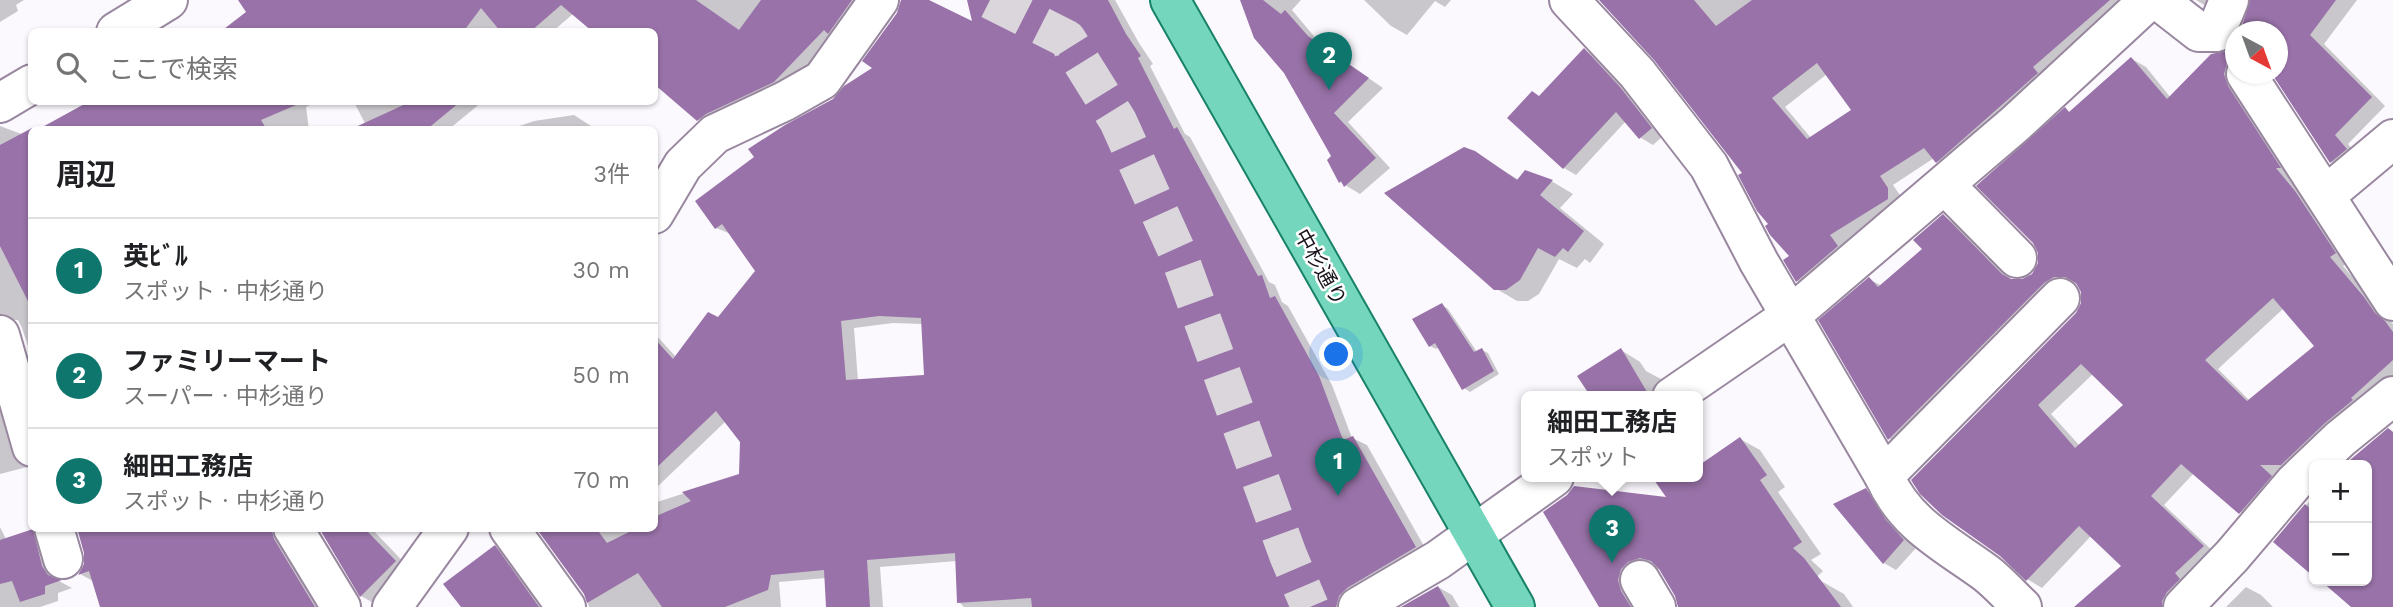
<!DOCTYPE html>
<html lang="ja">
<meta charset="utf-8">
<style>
:root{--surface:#fff;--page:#f2f2f2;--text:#202124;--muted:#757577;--line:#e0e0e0;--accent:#0f766e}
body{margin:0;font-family:"Work Sans","Noto Sans JP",sans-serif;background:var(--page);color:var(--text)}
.controls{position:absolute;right:21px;bottom:21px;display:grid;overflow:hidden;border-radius:10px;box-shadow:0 2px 5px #0004}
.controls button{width:63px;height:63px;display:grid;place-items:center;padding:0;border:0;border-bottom:2px solid var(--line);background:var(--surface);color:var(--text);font:35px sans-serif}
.compass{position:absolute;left:2225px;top:21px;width:63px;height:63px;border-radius:50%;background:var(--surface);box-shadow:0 2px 5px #0004;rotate:139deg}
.you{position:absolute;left:1337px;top:355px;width:24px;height:24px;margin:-18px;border:5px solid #fff;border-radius:50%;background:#1a73e8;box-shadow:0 0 0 10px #1a73e833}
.badge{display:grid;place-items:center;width:46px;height:46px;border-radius:50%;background:var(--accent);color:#fff;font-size:23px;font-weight:700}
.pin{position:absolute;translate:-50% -58px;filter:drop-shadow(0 2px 4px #0008)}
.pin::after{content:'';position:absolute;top:37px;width:24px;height:21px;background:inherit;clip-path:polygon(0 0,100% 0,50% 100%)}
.popup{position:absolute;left:1521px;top:391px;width:182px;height:91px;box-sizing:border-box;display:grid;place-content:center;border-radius:10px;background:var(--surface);filter:drop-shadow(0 2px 5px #0005);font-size:23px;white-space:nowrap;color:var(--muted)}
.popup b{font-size:26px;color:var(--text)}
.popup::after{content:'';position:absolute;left:50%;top:100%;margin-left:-14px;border:14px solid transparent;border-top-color:var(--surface)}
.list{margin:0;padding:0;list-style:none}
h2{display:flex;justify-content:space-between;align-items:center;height:91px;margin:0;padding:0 28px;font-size:30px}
h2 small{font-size:23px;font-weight:400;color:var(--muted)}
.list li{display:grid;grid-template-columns:46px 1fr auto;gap:21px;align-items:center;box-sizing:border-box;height:105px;padding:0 28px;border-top:2px solid var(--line)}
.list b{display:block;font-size:26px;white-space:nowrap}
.list p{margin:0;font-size:23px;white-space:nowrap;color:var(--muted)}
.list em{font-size:23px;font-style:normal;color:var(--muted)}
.icon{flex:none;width:38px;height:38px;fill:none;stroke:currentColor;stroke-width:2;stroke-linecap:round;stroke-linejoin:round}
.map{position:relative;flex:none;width:2393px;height:607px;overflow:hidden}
.search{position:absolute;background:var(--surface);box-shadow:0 2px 5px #0004;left:28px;top:28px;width:630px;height:77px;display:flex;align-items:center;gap:18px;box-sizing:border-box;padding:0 24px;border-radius:10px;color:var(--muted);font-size:26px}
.panel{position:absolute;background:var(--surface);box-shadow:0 2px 5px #0004;left:28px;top:126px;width:630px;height:406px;border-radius:10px}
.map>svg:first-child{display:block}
.shadow{fill:#0003;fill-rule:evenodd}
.building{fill:#9872a8;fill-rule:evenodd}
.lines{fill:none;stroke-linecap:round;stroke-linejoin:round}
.minor-tunnel{stroke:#dad6dc;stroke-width:38;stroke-dasharray:38 19;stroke-linecap:butt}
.minor-casing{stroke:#98879f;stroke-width:42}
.major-casing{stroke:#188268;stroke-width:42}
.minor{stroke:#fff;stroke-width:38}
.major{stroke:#74d7bd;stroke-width:38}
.labels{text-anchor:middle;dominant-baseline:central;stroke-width:5;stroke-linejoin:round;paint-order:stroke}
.street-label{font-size:21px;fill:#1a131c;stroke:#fff}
</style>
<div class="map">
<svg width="2393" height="607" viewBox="0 0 2393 607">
<rect width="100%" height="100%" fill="#fcf9fe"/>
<!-- shadow -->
<g class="shadow">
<path d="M0,0H24L16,5L18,11L0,22Z"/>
<path d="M298,0H871L788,89L712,127L698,119L654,32L574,13L552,32H304Z"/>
<path d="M902,0H925L1082,77L1014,0H1115L1139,43L1153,64L1150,66L1185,134L1190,137L1269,282L1275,285L1282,302L1288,306L1332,385L1352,438L1367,445L1429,555L1351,607H964L959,602L957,561L880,567L883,607H828L826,578L779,582L781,607H589L585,593L539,528H654V503L741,475V441L726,421L654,490V333L677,358L719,320L758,271L731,234L716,228L757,157L875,68ZM893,323L923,324L926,377L858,381L854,328Z"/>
<path d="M1241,0H1301L1292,10L1323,47L1383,88L1348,122L1390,168L1360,194L1340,182L1334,157Z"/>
<path d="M1364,0H1451L1445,7L1435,1L1407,35L1391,26Z"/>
<path d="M1601,0H2139L1951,170L1934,158L1893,185L1902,198V207L1843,244L1851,255L1811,289L1797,281L1792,256L1770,224L1744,173L1656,58ZM1827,74L1854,111L1811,138L1785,107Z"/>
<path d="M2196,0H2223L2217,13Z"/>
<path d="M2252,0H2357L2324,44L2385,106L2348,144L2360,158L2345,170L2331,162L2274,74H2278V32Z"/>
<path d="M2236,45V74L2293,175H2287L2310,201L2349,261L2343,266L2393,324V381L2254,520L2240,512L2194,473L2164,505L2217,555L2177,607H2076L2124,566L2091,536L2042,588L2027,579L2001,555L1943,513L2077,314L2083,303V291L2078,284H2069L1904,447L1890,439L1821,321L1869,279L1882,286L1925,249L1943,216L1957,225L2013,281H2022L2033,275L2040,264L2065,109L2071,113L2132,59L2146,67L2171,98ZM2284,308L2316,346L2250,401L2218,369ZM2094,373L2126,405L2080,446L2051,414Z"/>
<path d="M1584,50L1596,57L1633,96L1663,136L1653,145L1641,138L1626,121L1576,175L1564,168L1509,118L1541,97Z"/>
<path d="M91,102H316L306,107L309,130H52L66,116Z"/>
<path d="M354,102H482L448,130H361L367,127Z"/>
<path d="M574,115L597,130H508L534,121Z"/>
<path d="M0,126L32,138V358L22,328L18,320L7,321L0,326Z"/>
<path d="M1475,153L1519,180L1526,172L1553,182L1573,194L1560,208L1604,244L1590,263L1585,259L1577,268L1559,259L1539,294L1528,301H1517L1495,288Z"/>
<path d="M1442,305L1448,309L1477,352L1482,350L1488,353L1499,374L1470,392L1464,388L1440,347L1436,349L1430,346Z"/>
<path d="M1621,350L1640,362L1646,371L1661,379L1672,397H1593Z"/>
<path d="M0,405L9,411L27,467L0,474Z"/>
<path d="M2393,433V607H2352L2321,581H2367V465H2347L2356,457Z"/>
<path d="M1740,439L1760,450L1785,487L1778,492L1821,554L1811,560L1823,571L1786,607H1679L1676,595L1661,569L1650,571L1642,607H1600L1568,496L1669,499L1698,477V459L1702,465Z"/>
<path d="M1865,490L1878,497L1898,529L1916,548L1896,570L1884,563Z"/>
<path d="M2314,496V575L2275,542Z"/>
<path d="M0,527L6,539L33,531L46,538L55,575L59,581L72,588L58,593V601L40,607H0Z"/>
<path d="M78,528H284L323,607H101L93,581L80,574L86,564V553Z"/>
<path d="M321,528H371L415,574L381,607L361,596Z"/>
<path d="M495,547L508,555L545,607H463Z"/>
<path d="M1821,581L1844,594L1853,607H1812Z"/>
<path d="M1438,587L1452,595L1459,607H1405Z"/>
<path d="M2246,587L2261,595L2273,607H2226Z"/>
</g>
<!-- building -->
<g class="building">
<path d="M238,0H696L739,30L761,0H852L828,34L824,30L774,82L706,114L697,121L654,84V32H593L561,5L530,32H501L481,8L463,32H220L246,12Z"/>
<path d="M901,0H929L972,21L967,0H1108L1126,34L1141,56L1138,58L1174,129L1177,127L1258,276L1262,275L1270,298L1275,296L1319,376L1343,440L1353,436L1416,547L1347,588L1339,596L1336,607H1032L1031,598L957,603L955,553L867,560L870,607H826L824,570L771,575L768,590L725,607H662L638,573L587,603L584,594L536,528H596L607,543L637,528H654V517L691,501L682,492L739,474L740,442L716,411L654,470V338L673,359L708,312L718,317L755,271L722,224L715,229L695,201L754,157L748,149L785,125L833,99L844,86L872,68L862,61L897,13ZM879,316L921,318L924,375L846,380L841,321Z"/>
<path d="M1240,0H1263L1281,14L1285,10L1308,36L1369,78L1334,113L1376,158L1344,187L1341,181L1339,183L1327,160L1331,156L1284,73L1254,38Z"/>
<path d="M1599,0H1694L1716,26L1752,0H2110L2033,67L2038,73L1936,163L1924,148L1880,176L1888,188V199L1830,235L1838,246L1796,282L1783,260L1789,256L1770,235L1765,226L1768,224L1757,211L1738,175L1742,173L1654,60ZM1817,63L1851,110L1807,139L1772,98Z"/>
<path d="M2250,0H2336L2310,35L2372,97L2335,135L2347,149L2330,163L2272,74H2278V32H2240Z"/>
<path d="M2236,41V55L2227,63L2224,74L2228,86L2281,168H2276L2295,191L2336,253L2330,257L2364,297L2375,313L2385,321L2393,332V360L2351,398L2353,400L2325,423L2281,465H2260L2272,476L2239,514L2181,464L2151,496L2204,546L2175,573L2180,579L2167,592L2162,601V607H2074L2121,566L2079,526L2026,581L2000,556L1942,515L1920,494L1911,480L2076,313L2081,303V292L2076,283L2065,277H2054L2044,283L1888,440L1818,320L1869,277L1878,287L1922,249L1913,240L1943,214L2002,274L2011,279H2022L2032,274L2038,263V253L2033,243L1976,186L2065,107L2069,112L2131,57L2167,99L2211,54L2226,51ZM2273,298L2314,346L2247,401L2205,360ZM2081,364L2123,405L2075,448L2038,405Z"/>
<path d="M1584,48L1620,87L1652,128L1639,139L1616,112L1563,169L1507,118L1532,91L1539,96Z"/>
<path d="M88,102H303L261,120L267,130H37Z"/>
<path d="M410,102H460L426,130H349Z"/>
<path d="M32,128V309L0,246V145Z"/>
<path d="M1464,147L1475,151L1517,180L1525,170L1553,180L1540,195L1584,231L1568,252L1563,248L1555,257L1538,248L1520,280L1506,290H1494L1384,193Z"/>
<path d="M1442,303L1474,352L1482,348L1494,371L1462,390L1435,343L1429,347L1412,319Z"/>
<path d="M1621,348L1650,397H1591L1577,376Z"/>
<path d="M2388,428L2393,432V607H2351L2321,581H2367V465H2344Z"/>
<path d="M1740,437L1767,475L1760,480L1802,542L1793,548L1804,558L1841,607H1678L1675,596L1659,569L1651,561L1640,558L1628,562L1621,569L1618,580L1621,591L1631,607H1599L1543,512L1567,495L1574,486L1666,497L1652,477H1698V466Z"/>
<path d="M1866,488L1886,520L1904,540L1883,564L1833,504Z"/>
<path d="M2305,504L2314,512V577L2273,542Z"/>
<path d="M77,528H271L274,539L315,607H100L89,571L78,575L84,564V553Z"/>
<path d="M319,528H364L396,561L360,597Z"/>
<path d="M33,529L42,566L48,575L62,580L45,586V594L20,602L12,581L0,584V540Z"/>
<path d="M495,545L539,607H461L443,584Z"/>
<path d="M1438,586L1450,607H1401Z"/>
</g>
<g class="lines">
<!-- minor-tunnel -->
<path class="minor-tunnel" d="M990,0L1067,39L1118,121L1179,256L1288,555L1310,607"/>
<!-- minor casing -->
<g class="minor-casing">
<g id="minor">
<path d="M1569,0L1637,73L1709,166L1759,262L1884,476C1906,525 1945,543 1986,573C1999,583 2010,596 2022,607"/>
<path d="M2158,0L2199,32H2216"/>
<path d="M116,32L168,0"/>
<path d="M2216,32L2229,0"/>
<path d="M2246,74L2393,301"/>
<path d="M0,103L32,84"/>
<path d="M1945,185L2017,258"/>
<path d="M2326,195L2393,139"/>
<path d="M654,214L683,165L715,134L785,101L822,80L879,0"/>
<path d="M0,335L32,447"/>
<path d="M1672,397L1790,316L2015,124L2149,0"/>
<path d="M1884,476L2060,298"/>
<path d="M54,528L63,559"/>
<path d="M293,528L341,607"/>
<path d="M509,528L566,607"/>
<path d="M1640,580L1656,607"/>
<path d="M392,607L449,528"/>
<path d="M1358,607L1438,560L1554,477"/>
<path d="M2183,607L2232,556L2294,483L2340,439L2393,396"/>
</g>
</g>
<!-- major casing -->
<g class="major-casing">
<path id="major" d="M1170,0L1515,607"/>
</g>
<!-- minor -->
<use href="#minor" class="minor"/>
<!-- major -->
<use href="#major" class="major"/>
</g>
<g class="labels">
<!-- street labels -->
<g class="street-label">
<text transform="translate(1321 267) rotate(61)">中杉通り</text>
</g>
</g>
</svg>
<div class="controls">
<button>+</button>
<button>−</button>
</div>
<svg class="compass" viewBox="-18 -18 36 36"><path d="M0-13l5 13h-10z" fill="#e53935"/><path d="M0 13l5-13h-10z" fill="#757577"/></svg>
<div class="you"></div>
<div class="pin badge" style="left:1338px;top:496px">1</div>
<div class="pin badge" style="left:1329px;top:90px">2</div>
<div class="pin badge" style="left:1612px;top:563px">3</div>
<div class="popup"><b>細田工務店</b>スポット</div>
<div class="search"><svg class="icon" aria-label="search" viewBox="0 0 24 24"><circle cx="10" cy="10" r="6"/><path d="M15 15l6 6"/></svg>ここで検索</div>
<section class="panel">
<h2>周辺<small>3件</small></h2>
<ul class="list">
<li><span class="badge">1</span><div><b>英ﾋﾞﾙ</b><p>スポット · 中杉通り</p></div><em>30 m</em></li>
<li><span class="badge">2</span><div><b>ファミリーマート</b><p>スーパー · 中杉通り</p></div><em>50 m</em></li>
<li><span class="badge">3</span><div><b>細田工務店</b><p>スポット · 中杉通り</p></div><em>70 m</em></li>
</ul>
</section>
</div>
